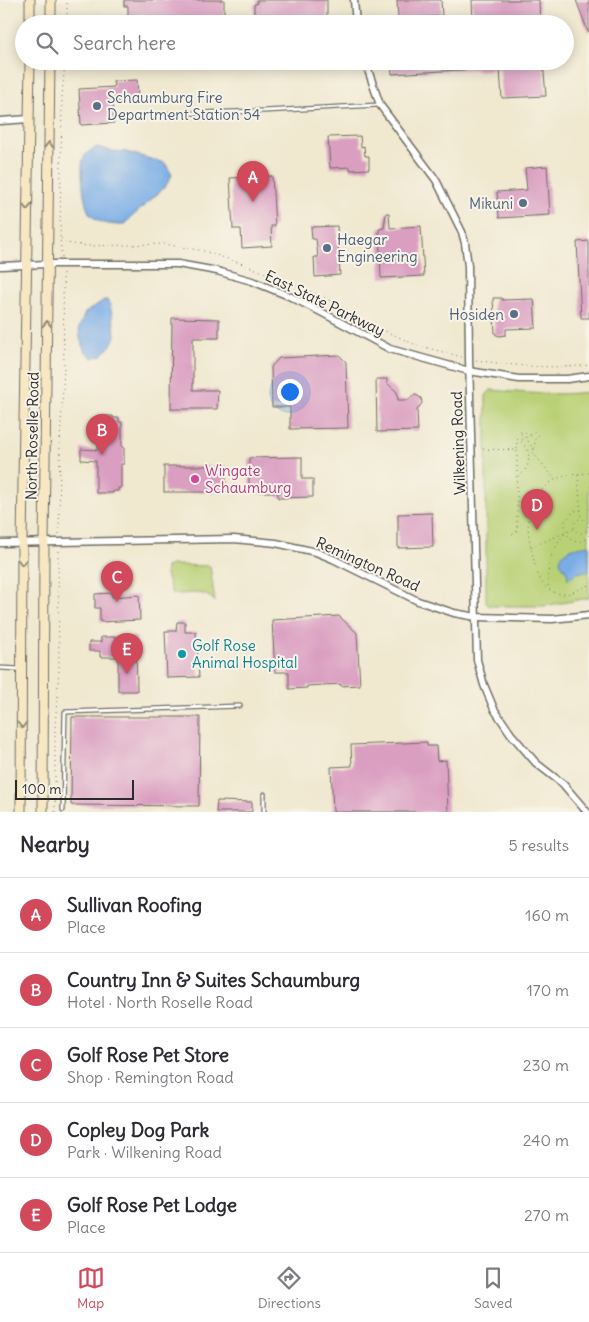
<!DOCTYPE html>
<meta charset="utf-8">
<style>
:root{--surface:#fff;--page:#f7f7f7;--text:#2b2b33;--muted:#7c7c81;--line:#e1e1e2;--accent:#d1495b}
body{margin:0;font-family:Delius,sans-serif;background:var(--page);color:var(--text)}
.scale{position:absolute;left:15px;bottom:12px;width:119px;box-sizing:border-box;padding-left:5px;border:2px solid #2b2b2b;border-top:0;font-size:14px;line-height:18px;white-space:nowrap;color:#2b2b2b;-webkit-text-stroke:4px #f7f3e8;paint-order:stroke}
.you{position:absolute;left:289px;top:391px;width:18px;height:18px;margin:-12px;border:4px solid #fff;border-radius:50%;background:#1a73e8;box-shadow:0 0 0 8px #1a73e833}
.badge{display:grid;place-items:center;width:32px;height:32px;border-radius:50%;background:var(--accent);color:#fff;font-size:16px;font-weight:700}
.pin{position:absolute;translate:-50% -41px;filter:drop-shadow(0 1px 2px #0008)}
.pin::after{content:'';position:absolute;top:26px;width:18px;height:15px;background:inherit;clip-path:polygon(0 0,100% 0,50% 100%)}
.list{margin:0;padding:0;list-style:none}
h2{display:flex;justify-content:space-between;align-items:center;height:65px;margin:0;padding:0 20px;font-size:21px}
h2 small{font-size:16px;font-weight:400;color:var(--muted)}
.list li{display:grid;grid-template-columns:32px 1fr auto;gap:15px;align-items:center;box-sizing:border-box;height:75px;padding:0 20px;border-top:1px solid var(--line)}
.list b{display:block;font-size:19px;white-space:nowrap}
.list p{margin:0;font-size:16px;white-space:nowrap;color:var(--muted)}
.list em{font-size:16px;font-style:normal;color:var(--muted)}
.icon{flex:none;width:28px;height:28px;fill:none;stroke:currentColor;stroke-width:2;stroke-linecap:round;stroke-linejoin:round}
.map{position:relative;flex:none;width:589px;height:812px;overflow:hidden}
.search{position:absolute;background:var(--surface);box-shadow:0 2px 12px #0003;left:15px;right:15px;top:15px;height:55px;display:flex;align-items:center;gap:12px;box-sizing:border-box;padding:0 18px;border-radius:28px;color:var(--muted);font-size:19px}
.sheet{height:440px;background:var(--surface)}
nav{display:flex;justify-content:space-around;align-items:center;box-sizing:border-box;height:70px;border-top:1px solid var(--line);background:var(--surface);font-size:14px;color:var(--muted)}
nav a{display:grid;justify-items:center;gap:2px}
nav .on{color:var(--accent)}
.map>svg:first-child{display:block}
.green{fill:#b9d176;stroke:#727e50}
.water{fill:#7aade6;stroke:#526c88}
.building{fill:#da9ec1}
.lines{fill:none;stroke-linecap:round;stroke-linejoin:round}
.lane-casing{stroke:#706d64;stroke-width:5.5}
.street-casing{stroke:#706d64;stroke-width:9}
.secondary-casing{stroke:#706d64;stroke-width:11}
.path{stroke:#706d64;stroke-width:1;stroke-dasharray:1 4;stroke-linecap:butt}
.lane{stroke:#fff;stroke-width:3}
.street{stroke:#fff;stroke-width:6}
.secondary{stroke:#f7e8c3;stroke-width:9}
.oneway{stroke:#918a77}
.service-dot{fill:#5c6f8a;stroke:#f7f3e8;stroke-width:2}
.hotel-dot{fill:#d1479c;stroke:#f7f3e8;stroke-width:2}
.culture-dot{fill:#0f9aa8;stroke:#f7f3e8;stroke-width:2}
.labels{text-anchor:middle;dominant-baseline:central;stroke-width:4;stroke-linejoin:round;paint-order:stroke}
.service-label{font-size:15px;fill:#4e5e75;stroke:#f7f3e8;text-anchor:start}
.street-label{font-size:15px;fill:#2b2b2b;stroke:#f7f3e8}
.hotel-label{font-size:15px;fill:#b23c85;stroke:#f7f3e8;text-anchor:start}
.culture-label{font-size:15px;fill:#0d838f;stroke:#f7f3e8;text-anchor:start}
</style>
<div class="map">
<svg width="589" height="812" viewBox="0 0 589 812">
<rect width="100%" height="100%" fill="#f7f3e8"/>
<filter id="ink" filterUnits="userSpaceOnUse"><feTurbulence type="fractalNoise" baseFrequency=".02" numOctaves="2"/><feDisplacementMap in="SourceGraphic" scale="10" xChannelSelector="R" yChannelSelector="G"/><feConvolveMatrix kernelMatrix="1 2 1 2 8 2 1 2 1" color-interpolation-filters="sRGB"/></filter>
<filter id="wash" filterUnits="userSpaceOnUse"><feTurbulence type="fractalNoise" baseFrequency=".0096" numOctaves="4" result="noise"/><feDisplacementMap in="SourceGraphic" scale="20" xChannelSelector="R" yChannelSelector="G"/><feGaussianBlur stdDeviation="1.12" result="paint"/><feColorMatrix in="noise" values="0 0 0 0 0 0 0 0 0 0 0 0 0 0 0 0 0 1.4 0 .05"/><feComposite in="paint" operator="in"/></filter>
<g filter="url(#wash)">
<rect width="100%" height="100%" fill="#f0e8cf"/>
<!-- green -->
<g class="green">
<path d="M491,390C526,393 554,396 589,392V598L545,606H494L488,605L486,602V395Z"/>
<path d="M172,565L210,566L215,602C205,588 187,595 172,594L166,575V567Z"/>
</g>
<!-- water -->
<g class="water">
<path d="M97,147L111,151L126,152L165,163L172,175L165,187L123,225C112,225 98,224 90,214C84,207 80,169 83,160C85,153 91,150 97,147Z"/>
<path d="M104,300H107L110,305L114,324L115,336L111,345L102,355L93,358L84,350L80,338L79,328L85,313Z"/>
<path d="M589,545V572C581,571 573,573 568,580L567,572L560,562C561,548 578,547 589,545Z"/>
</g>
<g id="blocks">
<!-- building -->
<g class="building">
<path d="M124,0H224V24H128V6H124Z"/>
<path d="M257,0H327V24H254V4H257Z"/>
<path d="M397,0H441L442,16L398,19Z"/>
<path d="M472,0H539L540,24H473Z"/>
<path d="M576,0H589V32H588Z"/>
<path d="M391,61H543L546,96L502,98L500,69L476,71V69L392,74Z"/>
<path d="M137,80L138,100L113,102L114,123L81,125L79,89L114,87L113,81Z"/>
<path d="M360,136L361,147L364,146L365,156H369V169L350,170V167L330,168L328,137Z"/>
<path d="M547,166L550,215L499,218L497,192L527,190L525,168Z"/>
<path d="M272,176L275,226H271L272,246L242,248L241,229H233L230,178Z"/>
<path d="M386,213H389L390,228L421,226L424,276L381,278L379,229L384,228Z"/>
<path d="M337,226L340,275L315,277L314,257H318L316,239H312L311,227Z"/>
<path d="M589,241V318H581L577,242Z"/>
<path d="M493,298H502V300L534,299L536,328L506,329V335L499,336L495,334Z"/>
<path d="M172,318L219,319V338H193V390H218L217,409H171Z"/>
<path d="M339,355L346,362L348,428L290,429V407H272L271,367L279,358Z"/>
<path d="M376,379H387V383L397,392L398,400H409L412,396L416,395L421,398L422,403L417,410L418,431L377,432Z"/>
<path d="M98,416H113V418H119V422H122V447H124V464H121V488H118V491H113V493H96V461L81,460V449L98,450Z"/>
<path d="M302,457V479H313V497L278,498V492H249V458Z"/>
<rect x="164" y="466" width="62" height="26"/>
<path d="M432,513L433,547L398,548V514Z"/>
<path d="M112,593V597L139,595L140,620L100,622V608H95V594Z"/>
<path d="M339,616L357,633L360,685L341,686V684L307,686V688L289,689V672H275L272,620Z"/>
<path d="M177,622H185V632H196L199,677L167,678L165,631H176Z"/>
<path d="M101,637H136L137,691H118V657H100V651H89V642H101Z"/>
<path d="M72,717H200L199,806L71,805Z"/>
<path d="M427,742V746H436L437,761L446,760L448,812H333L331,767L352,766L351,745Z"/>
<path d="M217,801L252,802V812H216Z"/>
</g>
</g>
</g>
<g filter="url(#ink)">
<use href="#blocks" fill-opacity="0" stroke="#706d64" stroke-width="1"/>
<g class="lines">
<!-- lane casing -->
<g class="lane-casing">
<g id="lane">
<path d="M166,114L264,111L379,105"/>
<path d="M0,668L19,669"/>
<path d="M264,794V812"/>
<path d="M63,810L65,712L240,706"/>
</g>
</g>
<!-- street casing -->
<g class="street-casing">
<g id="street">
<path d="M354,0L356,24"/>
<path d="M365,61L380,105L436,180L462,232L465,243L468,266L469,358L477,660L484,685L494,709L511,734L536,763L563,784L587,812"/>
<path d="M0,121L29,119"/>
<path d="M0,266L47,264H178L217,271L252,281L289,296L321,312L390,349L469,371L519,379H567L589,376"/>
<path d="M0,543L234,539L276,543L316,552L333,559L418,601L454,613L476,617L552,619L589,615"/>
</g>
</g>
<!-- secondary casing -->
<g class="secondary-casing">
<g id="secondary">
<path d="M30,24V0"/>
<path d="M51,24V0"/>
<path d="M21,812L22,542L30,61"/>
<path d="M43,812L44,543L50,61"/>
</g>
</g>
<!-- path -->
<g class="path">
<path d="M67,24V0"/>
<path d="M61,238L66,243L89,246L164,244L204,251L243,264L301,287L335,303L372,325L416,345L462,357"/>
<path d="M62,257L60,238L62,97L65,61"/>
<path d="M476,360C514,366 551,369 589,365"/>
<path d="M539,435L534,440L535,443L533,453L555,479"/>
<path d="M522,440L530,435L533,439"/>
<path d="M483,449L517,450V532L509,536"/>
<path d="M517,449V439C532,447 533,468 518,476"/>
<path d="M534,450L528,441L519,432H524L530,435L536,430"/>
<path d="M589,473C579,474 568,474 559,478C553,480 548,485 543,489C523,508 527,532 533,556C536,571 540,588 556,593C567,597 579,589 589,585"/>
<path d="M578,475L581,518"/>
<path d="M581,510L574,511L565,521C564,538 576,550 589,535"/>
<circle cx="581" cy="526" r="7"/>
<path d="M59,534L60,442L64,369L63,271"/>
<path d="M531,547L574,529"/>
<path d="M548,586C547,563 551,552 565,533"/>
<path d="M55,812V727L59,670L58,550"/>
</g>
<!-- lane -->
<use href="#lane" class="lane"/>
<!-- street -->
<use href="#street" class="street"/>
<!-- secondary -->
<use href="#secondary" class="secondary"/>
</g>
<!-- one-way arrows -->
<defs><path id="oneway-chevron" d="M-2-3.5L2.5 0L-2 3.5" fill="none" stroke-width="1.6" stroke-linecap="round" stroke-linejoin="round" transform="scale(1.25)"/></defs>
<g class="oneway">
<use href="#oneway-chevron" transform="translate(49 145) rotate(-89)"/>
<use href="#oneway-chevron" transform="translate(27 207) rotate(91)"/>
<use href="#oneway-chevron" transform="translate(47 324) rotate(-89)"/>
<use href="#oneway-chevron" transform="translate(22 562) rotate(90)"/>
<use href="#oneway-chevron" transform="translate(22 725) rotate(90)"/>
</g>
</g>
<!-- markers -->
<g class="service-dot">
<circle cx="97" cy="106" r="5"/>
<circle cx="523" cy="203" r="5"/>
<circle cx="327" cy="248" r="5"/>
<circle cx="514" cy="314" r="5"/>
</g>
<circle class="hotel-dot" cx="195" cy="479" r="5"/>
<circle class="culture-dot" cx="182" cy="654" r="5"/>
<g class="labels">
<!-- service labels -->
<g class="service-label">
<text x="107" y="97">Schaumburg Fire<tspan x="107" dy="17">Department Station 54</tspan></text>
<text x="513" y="203" text-anchor="end">Mikuni</text>
<text x="337" y="239">Haegar<tspan x="337" dy="17">Engineering</tspan></text>
<text x="504" y="314" text-anchor="end">Hosiden</text>
</g>
<!-- street labels -->
<g class="street-label">
<text transform="translate(325 303) rotate(26)">East State Parkway</text>
<text transform="translate(32 436) rotate(-89)">North Roselle Road</text>
<text transform="translate(458 443) rotate(-92)">Wilkening Road</text>
<text transform="translate(368 564) rotate(24)">Remington Road</text>
</g>
<!-- hotel labels -->
<g class="hotel-label">
<text x="205" y="470">Wingate<tspan x="205" dy="17">Schaumburg</tspan></text>
</g>
<!-- culture labels -->
<g class="culture-label">
<text x="192" y="645">Golf Rose<tspan x="192" dy="17">Animal Hospital</tspan></text>
</g>
</g>
</svg>
<div class="scale">100 m</div>
<div class="you"></div>
<div class="pin badge" style="left:253px;top:202px">A</div>
<div class="pin badge" style="left:102px;top:455px">B</div>
<div class="pin badge" style="left:117px;top:602px">C</div>
<div class="pin badge" style="left:537px;top:530px">D</div>
<div class="pin badge" style="left:127px;top:674px">E</div>
<div class="search"><svg class="icon" aria-label="search" viewBox="0 0 24 24"><circle cx="10" cy="10" r="6"/><path d="M15 15l6 6"/></svg>Search here</div>
</div>
<section class="sheet">
<h2>Nearby<small>5 results</small></h2>
<ul class="list">
<li><span class="badge">A</span><div><b>Sullivan Roofing</b><p>Place</p></div><em>160 m</em></li>
<li><span class="badge">B</span><div><b>Country Inn &amp; Suites Schaumburg</b><p>Hotel · North Roselle Road</p></div><em>170 m</em></li>
<li><span class="badge">C</span><div><b>Golf Rose Pet Store</b><p>Shop · Remington Road</p></div><em>230 m</em></li>
<li><span class="badge">D</span><div><b>Copley Dog Park</b><p>Park · Wilkening Road</p></div><em>240 m</em></li>
<li><span class="badge">E</span><div><b>Golf Rose Pet Lodge</b><p>Place</p></div><em>270 m</em></li>
</ul>
</section>
<nav>
<a class="on"><svg class="icon" aria-label="map" viewBox="0 0 24 24"><path d="M3 6l6-2 6 2 6-2v14l-6 2-6-2-6 2zM9 4v14M15 6v14"/></svg>Map</a>
<a><svg class="icon" aria-label="directions" viewBox="0 0 24 24"><path d="M12 3l9 9-9 9-9-9zM9 14v-3h6M13 9l2 2-2 2"/></svg>Directions</a>
<a><svg class="icon" aria-label="saved" viewBox="0 0 24 24"><path d="M7 4h10v16l-5-4-5 4z"/></svg>Saved</a>
</nav>
